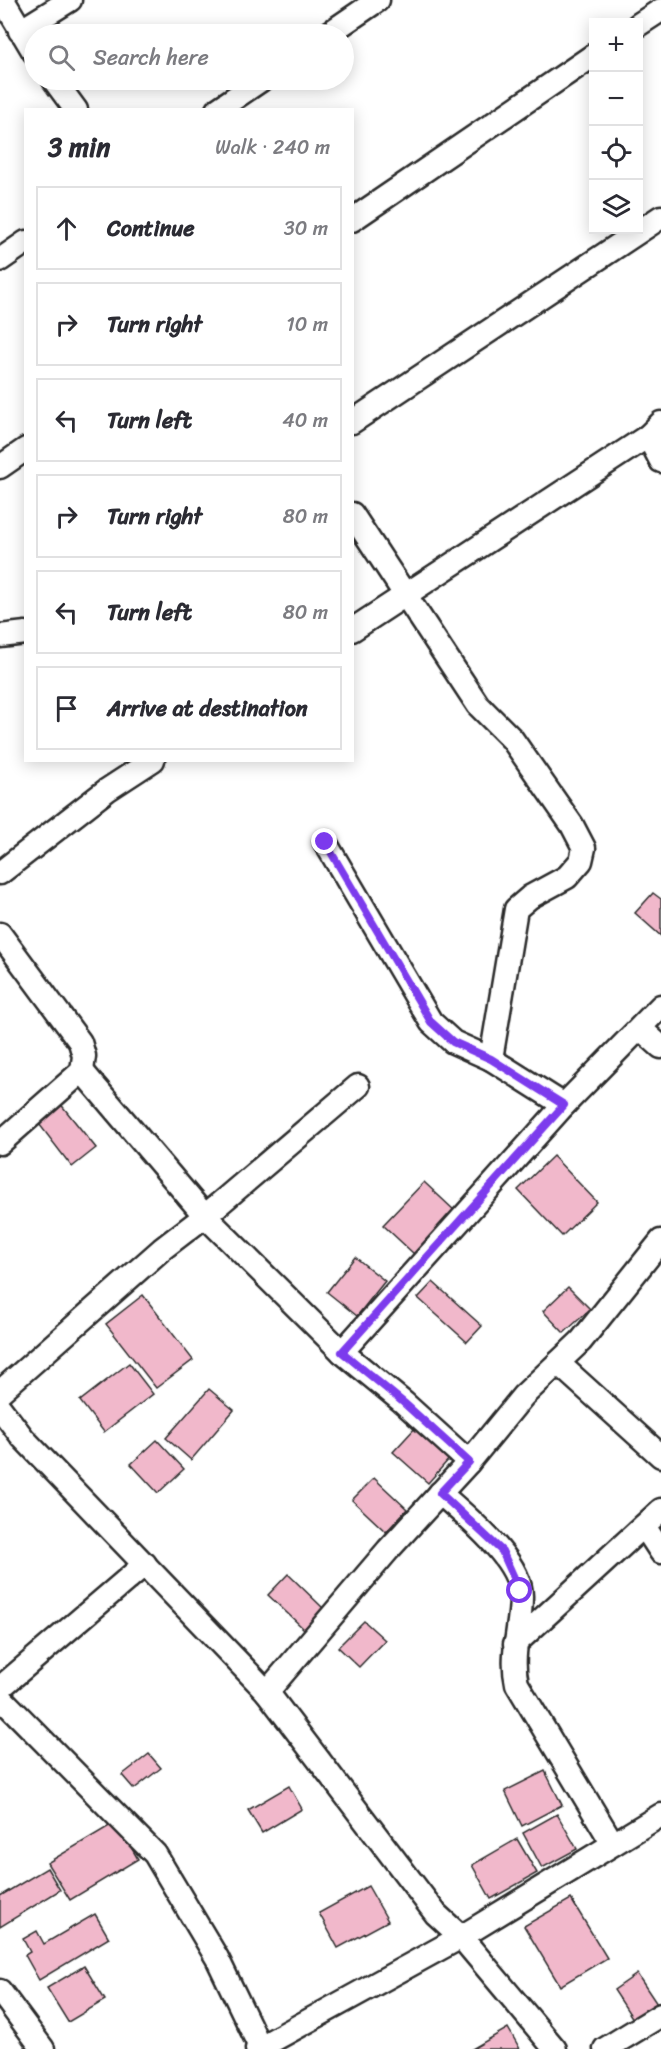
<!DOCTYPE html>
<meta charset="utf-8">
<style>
:root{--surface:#fff;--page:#f7f7f7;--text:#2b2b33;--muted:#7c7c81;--line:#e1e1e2}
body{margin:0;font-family:Sriracha,sans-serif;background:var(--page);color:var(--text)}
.controls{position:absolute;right:18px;top:18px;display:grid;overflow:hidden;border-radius:0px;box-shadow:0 3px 15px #0003}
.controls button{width:54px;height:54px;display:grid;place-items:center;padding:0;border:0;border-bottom:2px solid var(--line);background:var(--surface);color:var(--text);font:30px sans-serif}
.stop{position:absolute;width:18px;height:18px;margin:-14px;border:4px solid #7c3aed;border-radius:50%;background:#fff}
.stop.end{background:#7c3aed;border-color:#fff;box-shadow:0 2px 6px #0008}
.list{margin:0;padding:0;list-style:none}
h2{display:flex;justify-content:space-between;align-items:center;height:78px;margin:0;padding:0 24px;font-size:26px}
h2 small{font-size:20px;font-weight:400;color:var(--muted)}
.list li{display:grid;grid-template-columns:39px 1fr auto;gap:18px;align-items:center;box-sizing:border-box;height:84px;margin:0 12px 12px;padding:0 12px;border:2px solid var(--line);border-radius:0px}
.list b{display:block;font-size:22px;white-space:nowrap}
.list em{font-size:20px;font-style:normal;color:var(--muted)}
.icon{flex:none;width:33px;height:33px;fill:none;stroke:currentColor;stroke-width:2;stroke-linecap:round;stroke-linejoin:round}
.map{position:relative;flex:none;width:661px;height:2049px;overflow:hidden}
.search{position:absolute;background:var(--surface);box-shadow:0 3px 15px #0003;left:24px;top:24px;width:330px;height:66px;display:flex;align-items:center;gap:15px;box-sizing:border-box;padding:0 21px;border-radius:33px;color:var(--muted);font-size:22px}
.panel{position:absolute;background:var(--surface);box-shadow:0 3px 15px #0003;left:24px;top:108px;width:330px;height:654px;border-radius:0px}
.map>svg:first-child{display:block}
.building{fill:#f1b8cb;stroke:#2b2b2b;stroke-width:1.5}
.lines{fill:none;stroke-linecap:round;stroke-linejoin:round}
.street-casing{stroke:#2b2b2b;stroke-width:27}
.street{stroke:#fff;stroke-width:22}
.route{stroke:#7c3aed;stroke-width:8}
</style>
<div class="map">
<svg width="661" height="2049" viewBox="0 0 661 2049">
<rect width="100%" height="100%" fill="#fff"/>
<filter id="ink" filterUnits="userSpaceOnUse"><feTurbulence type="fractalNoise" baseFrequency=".0167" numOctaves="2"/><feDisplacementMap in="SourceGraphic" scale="12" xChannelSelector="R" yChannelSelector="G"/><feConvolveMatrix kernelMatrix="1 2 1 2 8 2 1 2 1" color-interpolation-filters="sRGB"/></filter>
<g filter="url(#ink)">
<!-- building -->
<g class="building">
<path d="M653,893L661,899V936L635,913Z"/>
<path d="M59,1102L96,1148L72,1167L36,1120Z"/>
<path d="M553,1156L597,1202L562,1236L518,1190Z"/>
<path d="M424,1182L455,1211L414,1254L383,1225Z"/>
<path d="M355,1257L385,1281L357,1316L327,1292Z"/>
<path d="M433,1282L482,1326L467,1342L418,1298Z"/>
<path d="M568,1287L590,1309L564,1333L543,1311Z"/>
<path d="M143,1295L193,1360L156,1388L106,1324Z"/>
<path d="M129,1363L153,1394L104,1432L80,1401Z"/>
<path d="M209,1389L234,1410L191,1460L166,1438Z"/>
<path d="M416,1427L450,1458L428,1483L393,1452Z"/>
<path d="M157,1440L184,1469L158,1493L131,1464Z"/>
<path d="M374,1478L407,1509L386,1532L352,1500Z"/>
<path d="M288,1574L324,1609L304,1629L268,1595Z"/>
<path d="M364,1621L385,1640L359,1667L338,1647Z"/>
<path d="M149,1754L161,1768L134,1789L122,1775Z"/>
<path d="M545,1771L562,1805L522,1826L505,1791Z"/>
<path d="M289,1786L302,1809L262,1833L248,1810Z"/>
<path d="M557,1814L577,1849L542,1868L523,1833Z"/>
<path d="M116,1822L138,1859L70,1900L47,1863Z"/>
<path d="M517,1839L537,1873L491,1899L472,1865Z"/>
<path d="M47,1868L60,1890L0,1927V1896Z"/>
<path d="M368,1886L388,1921L338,1948L319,1913Z"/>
<path d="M571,1899L607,1958L560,1986L524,1926Z"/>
<path d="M95,1914L109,1938L39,1980L25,1955L30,1952L23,1939L37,1931L44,1944Z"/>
<path d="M84,1966L105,2000L68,2022L47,1988Z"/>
<path d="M637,1974L657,2004L633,2019L614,1990Z"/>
<path d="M508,2028L520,2049H472Z"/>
</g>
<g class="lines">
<!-- street casing -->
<g class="street-casing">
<g id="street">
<path d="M3,0L34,52"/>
<path d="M638,25L661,10"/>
<path d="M20,31L70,0"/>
<path d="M328,34L378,0"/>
<path d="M54,80L76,110"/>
<path d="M217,110L261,80"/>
<path d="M352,220L594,55"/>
<path d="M0,260L26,242"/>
<path d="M352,422L661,217"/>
<path d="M661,423L648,436L661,461"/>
<path d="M0,467L26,449"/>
<path d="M352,514L478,705L512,739L572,825L584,848L581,861L567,877L530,897L516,909L491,1059L564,1105"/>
<path d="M352,630L648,436"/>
<path d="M0,636L26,633"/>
<path d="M325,842L431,1022L453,1042L491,1059"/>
<path d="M0,873L107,790L153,760"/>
<path d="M0,934L80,1042L84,1056L82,1071L0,1143"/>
<path d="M641,1029L661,1047"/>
<path d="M82,1071L205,1216L342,1352"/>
<path d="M558,1363L661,1456"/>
<path d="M0,1392L162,1249L205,1216L358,1086"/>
<path d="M0,1408L23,1438L267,1692L436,1914L461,1937L555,2049"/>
<path d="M469,1462L404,1403L342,1352L564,1105L661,1006"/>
<path d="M440,1493C465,1516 522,1560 521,1597C521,1626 510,1655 517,1684L613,1844"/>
<path d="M644,1526L661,1552"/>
<path d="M515,1644L661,1510"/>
<path d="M0,1688L145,1564"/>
<path d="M267,1692L388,1550L469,1462L523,1396L581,1341L661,1241"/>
<path d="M0,1697L155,1854L217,1958L261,2049"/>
<path d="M0,1991L43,2049"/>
<path d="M257,2049L461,1937L661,1815"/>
<path d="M605,2049L661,2015"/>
</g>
</g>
<!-- street -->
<use href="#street" class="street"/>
</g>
</g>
<g class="lines" filter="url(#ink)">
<!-- route -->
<path class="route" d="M325,842L431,1022L453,1042L491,1059L564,1105L342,1352L404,1403L469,1462L440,1493L502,1551L520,1591"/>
</g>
</svg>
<div class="controls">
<button>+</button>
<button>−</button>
<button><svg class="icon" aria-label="locate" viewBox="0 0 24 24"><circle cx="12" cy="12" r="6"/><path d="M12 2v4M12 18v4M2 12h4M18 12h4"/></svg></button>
<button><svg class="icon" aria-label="layers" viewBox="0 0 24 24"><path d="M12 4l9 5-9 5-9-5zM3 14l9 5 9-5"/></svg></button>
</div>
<div class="stop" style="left:520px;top:1591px"></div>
<div class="stop end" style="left:325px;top:842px"></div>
<div class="search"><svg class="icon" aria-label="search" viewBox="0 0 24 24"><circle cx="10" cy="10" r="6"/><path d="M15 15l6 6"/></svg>Search here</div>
<section class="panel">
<h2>3 min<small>Walk · 240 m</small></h2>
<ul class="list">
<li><svg class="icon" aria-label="ahead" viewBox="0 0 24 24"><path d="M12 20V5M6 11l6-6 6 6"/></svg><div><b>Continue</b></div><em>30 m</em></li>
<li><svg class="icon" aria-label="right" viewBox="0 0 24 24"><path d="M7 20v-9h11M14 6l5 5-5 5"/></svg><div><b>Turn right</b></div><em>10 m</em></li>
<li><svg class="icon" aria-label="left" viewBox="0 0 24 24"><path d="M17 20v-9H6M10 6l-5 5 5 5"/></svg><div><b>Turn left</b></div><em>40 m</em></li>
<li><svg class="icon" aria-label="right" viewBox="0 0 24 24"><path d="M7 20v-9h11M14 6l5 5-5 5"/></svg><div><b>Turn right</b></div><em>80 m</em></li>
<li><svg class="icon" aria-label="left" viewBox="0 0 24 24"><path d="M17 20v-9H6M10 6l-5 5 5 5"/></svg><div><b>Turn left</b></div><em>80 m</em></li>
<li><svg class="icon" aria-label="arrive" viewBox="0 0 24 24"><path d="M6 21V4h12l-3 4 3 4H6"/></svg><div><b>Arrive at destination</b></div></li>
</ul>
</section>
</div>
